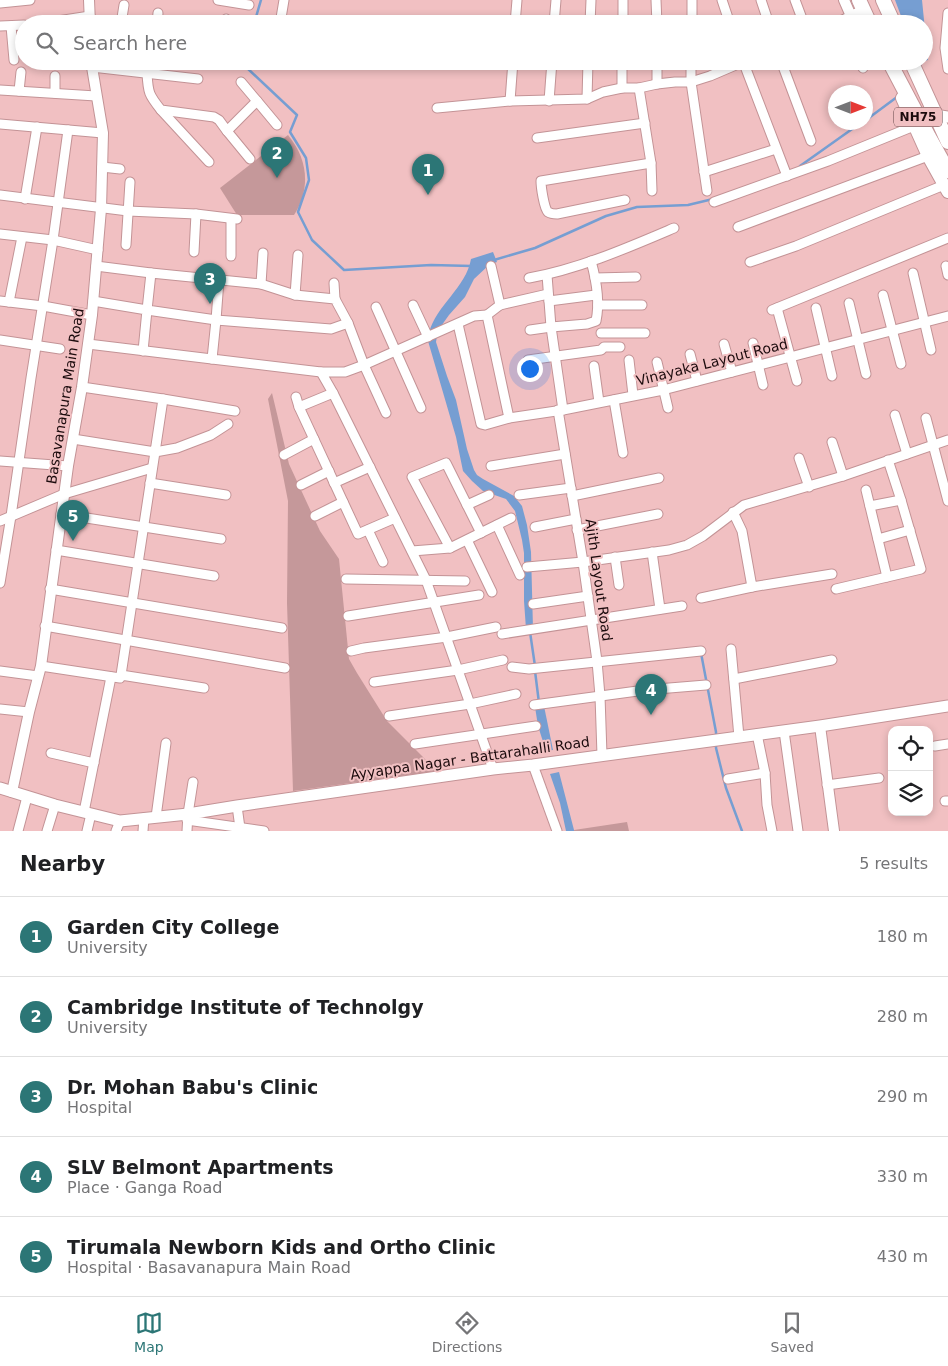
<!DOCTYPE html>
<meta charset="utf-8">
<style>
:root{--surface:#fff;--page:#f2f2f2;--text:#202124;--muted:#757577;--line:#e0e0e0;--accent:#2c7676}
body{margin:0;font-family:"DejaVu Sans",sans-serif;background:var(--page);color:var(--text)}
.controls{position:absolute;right:15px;bottom:15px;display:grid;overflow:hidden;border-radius:10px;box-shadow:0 2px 8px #0003}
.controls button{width:45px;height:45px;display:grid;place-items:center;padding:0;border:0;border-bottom:1px solid var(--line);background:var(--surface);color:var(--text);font:25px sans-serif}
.compass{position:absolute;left:828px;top:85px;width:45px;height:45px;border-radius:50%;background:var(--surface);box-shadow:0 2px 8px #0003;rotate:90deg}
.you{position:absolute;left:529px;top:368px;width:18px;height:18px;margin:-12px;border:4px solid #fff;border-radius:50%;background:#1a73e8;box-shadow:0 0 0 8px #1a73e833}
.badge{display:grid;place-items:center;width:32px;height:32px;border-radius:50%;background:var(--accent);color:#fff;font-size:16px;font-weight:700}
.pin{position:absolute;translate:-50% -41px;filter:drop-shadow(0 1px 2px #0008)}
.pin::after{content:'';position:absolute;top:26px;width:18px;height:15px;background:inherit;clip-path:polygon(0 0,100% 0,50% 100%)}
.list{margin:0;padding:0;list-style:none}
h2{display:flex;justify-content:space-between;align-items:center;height:65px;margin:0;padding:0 20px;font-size:21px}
h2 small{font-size:16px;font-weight:400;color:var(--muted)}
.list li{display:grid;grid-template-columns:32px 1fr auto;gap:15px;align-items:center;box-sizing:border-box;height:80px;padding:0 20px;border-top:1px solid var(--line)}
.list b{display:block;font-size:19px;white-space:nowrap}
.list p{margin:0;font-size:16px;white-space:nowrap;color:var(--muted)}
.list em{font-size:16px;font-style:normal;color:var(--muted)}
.icon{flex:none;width:28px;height:28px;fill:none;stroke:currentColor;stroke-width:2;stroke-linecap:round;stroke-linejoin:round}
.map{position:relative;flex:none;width:948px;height:831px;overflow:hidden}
.search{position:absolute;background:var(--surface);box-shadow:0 2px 8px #0003;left:15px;right:15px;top:15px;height:55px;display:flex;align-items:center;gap:12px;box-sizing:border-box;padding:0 18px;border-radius:28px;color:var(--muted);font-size:19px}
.sheet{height:465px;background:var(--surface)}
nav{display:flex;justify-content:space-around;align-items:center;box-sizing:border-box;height:70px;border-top:1px solid var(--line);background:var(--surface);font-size:14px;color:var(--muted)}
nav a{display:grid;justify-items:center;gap:2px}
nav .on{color:var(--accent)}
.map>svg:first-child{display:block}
.green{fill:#c5989a}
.water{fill:#769ed2}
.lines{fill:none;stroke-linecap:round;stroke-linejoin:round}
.stream{stroke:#769ed2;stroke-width:2.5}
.minor-casing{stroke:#c39396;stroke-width:11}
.tertiary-casing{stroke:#c39396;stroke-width:12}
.secondary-casing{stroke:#c39396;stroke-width:13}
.primary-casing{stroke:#c39396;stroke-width:14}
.trunk-casing{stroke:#c39396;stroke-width:16}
.minor{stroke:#fff;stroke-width:9}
.tertiary{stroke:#fff;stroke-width:10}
.secondary{stroke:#fff;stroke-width:11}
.primary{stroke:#fff;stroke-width:12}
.trunk{stroke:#fff;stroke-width:14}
.labels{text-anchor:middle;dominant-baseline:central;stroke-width:4;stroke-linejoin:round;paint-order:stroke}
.shield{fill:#f1c0c2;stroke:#5c4143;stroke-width:1}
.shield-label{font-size:12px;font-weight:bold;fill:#1c0b0d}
.street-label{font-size:14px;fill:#1c0b0d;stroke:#f1c0c2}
</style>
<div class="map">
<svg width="948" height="831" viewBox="0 0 948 831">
<rect width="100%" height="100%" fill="#f1c0c2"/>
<!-- green -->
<g class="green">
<path d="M288,135C308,159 311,189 294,215H237L220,188Z"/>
<path d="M272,393L289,464L320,531L339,559L349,659L357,673L387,721L437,771L293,791L287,603L288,501L268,399Z"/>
<path d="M627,822L629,831H574V830Z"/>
</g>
<!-- water -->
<g class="water">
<path d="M895,0H922L928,60L924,61V24H904Z"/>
<path d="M493,252L497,262L489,265L474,279L465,297L449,315L439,329L429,333C436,305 466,288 471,259Z"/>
<path d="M437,336L436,342L447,376L456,400L467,449L474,470L477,475L483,479L514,496L522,506L527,525L531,552L533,629H526L524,601V553L522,540L515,511L506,499L483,491L472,481L463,471L456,437L428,341Z"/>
<path d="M544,706L553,750L546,751L538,726L535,707Z"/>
<path d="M559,772L574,830V831H566L560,803L550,774Z"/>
</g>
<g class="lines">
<!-- stream -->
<g class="stream">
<path d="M254,24L261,0"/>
<path d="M246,61V67L297,115L290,132L306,158L309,180L298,212L312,240L344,270L431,265L472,266"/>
<path d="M920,61L921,70"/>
<path d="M866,120L897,97"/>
<path d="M800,166L862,122"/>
<path d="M494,260L535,248L606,216L637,207L688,205L713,199"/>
<path d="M530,632L535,666"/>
<path d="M701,653L716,732V738"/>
<path d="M535,671L539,703"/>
<path d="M716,743V748L726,788L742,831"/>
</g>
<!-- minor casing -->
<g class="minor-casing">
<g id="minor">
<path d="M218,0L249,5"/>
<path d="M656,0L657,24"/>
<path d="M722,0L730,24"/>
<path d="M761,0L769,24"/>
<path d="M795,0L804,24"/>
<path d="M0,3L30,0"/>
<path d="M948,13L945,48L948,69"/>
<path d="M38,24L90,16"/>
<path d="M121,24L124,5"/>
<path d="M157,24L158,13"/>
<path d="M225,24L226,19"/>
<path d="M280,24L284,0"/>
<path d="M515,24L517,0"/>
<path d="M554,24L556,0"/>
<path d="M590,24L591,0"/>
<path d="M623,24V0"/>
<path d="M692,24V0"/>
<path d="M834,24L851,16"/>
<path d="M0,26L24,25"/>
<path d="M11,26L14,60"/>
<path d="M657,61V84"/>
<path d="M691,61V82L707,191"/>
<path d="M743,61L787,176"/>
<path d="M781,61L811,141"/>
<path d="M860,61L863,68"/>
<path d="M274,62V61"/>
<path d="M92,67L198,79"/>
<path d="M147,73C148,93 149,95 161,110L214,117L219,120L227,131L257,101L277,125"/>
<path d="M55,76V93"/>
<path d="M241,82L257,101"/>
<path d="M622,88V61"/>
<path d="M639,88L651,163L652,191"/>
<path d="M0,90L96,96"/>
<path d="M19,91L21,72"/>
<path d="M587,99L588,61"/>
<path d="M510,101L513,61"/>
<path d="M549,101L552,61"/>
<path d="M437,108L510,101L587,99L603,92L622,88H639L657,84L675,82H691L710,76L745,61"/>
<path d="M161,110L209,162"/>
<path d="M0,124L103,133"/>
<path d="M227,131L250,159"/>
<path d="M537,138L645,123"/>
<path d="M102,167L120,169"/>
<path d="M704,172L776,149"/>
<path d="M0,195L128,211L196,214L237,219"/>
<path d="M25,199L37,127"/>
<path d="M625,200L557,214C554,214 551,214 548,212C544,208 541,187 541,181L651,163"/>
<path d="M714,202L828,161L914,126"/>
<path d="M738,227L928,156"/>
<path d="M0,234L53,240L98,250"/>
<path d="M126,245L130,182"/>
<path d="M194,252L196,214"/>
<path d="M231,256V219"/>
<path d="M750,262L796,246L944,185"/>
<path d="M96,266L151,273"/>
<path d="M491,266L500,305L487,315L509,418"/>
<path d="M946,266L948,275"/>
<path d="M913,273L931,350"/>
<path d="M547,275L551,327L563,410"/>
<path d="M529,278C579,269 627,248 674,228"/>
<path d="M595,278L636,277"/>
<path d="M219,280L216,320L331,329L348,323"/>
<path d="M334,283L335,299"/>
<path d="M261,284L263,253"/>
<path d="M295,295L298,255"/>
<path d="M883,295L901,364"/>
<path d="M0,301L43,306L92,315"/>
<path d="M93,301L147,310L143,351"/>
<path d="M549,301L596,295"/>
<path d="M9,302L22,237"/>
<path d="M849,303L866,374"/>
<path d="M413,305L428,337"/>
<path d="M500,305L548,294"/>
<path d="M598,305H642"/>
<path d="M376,307L421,408"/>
<path d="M777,308L797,381"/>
<path d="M816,308L832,376"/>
<path d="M772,310L948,238"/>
<path d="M458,324L481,424L485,425L509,418L563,410L663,390L948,316"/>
<path d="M530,330L551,327L587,324L596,321C600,302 596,279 591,261"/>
<path d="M601,333H645"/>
<path d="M0,340L60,349"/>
<path d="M753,343L763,385"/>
<path d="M88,344L212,359"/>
<path d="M724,344L732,372"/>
<path d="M690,354L697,381"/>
<path d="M528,360L601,350L604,347H620"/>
<path d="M629,360L633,395"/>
<path d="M657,362L668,408"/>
<path d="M594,366L599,402"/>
<path d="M321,372L212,359L216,320L147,310L151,273L261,284L295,295L335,299L348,323L364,365L474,316L487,315"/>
<path d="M296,397L299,407L358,534L395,518"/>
<path d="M163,399L235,411"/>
<path d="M614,400L623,453"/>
<path d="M299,407L333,393"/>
<path d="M558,410L583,562L597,661L600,696L602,755"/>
<path d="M386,413L364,365L345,372H321L333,393L426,580L493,769"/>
<path d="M895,415L907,454"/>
<path d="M926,418L948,501"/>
<path d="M73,439L155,452L163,399L82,387"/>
<path d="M832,442L843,476"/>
<path d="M284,455L314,439"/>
<path d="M799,458L809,487"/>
<path d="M0,461L68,466"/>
<path d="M491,466L565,454"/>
<path d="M150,483L226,495"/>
<path d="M334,483L370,467"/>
<path d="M301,485L329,471"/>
<path d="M866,490L887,577"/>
<path d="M519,495L571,488"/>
<path d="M572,496L659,478"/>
<path d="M467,505L489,495"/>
<path d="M870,506L901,500"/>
<path d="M733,512L742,531L752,587L832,574"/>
<path d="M61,514L221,539"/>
<path d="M315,516L343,502"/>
<path d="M0,521L64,494L152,468"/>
<path d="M497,525L520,575"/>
<path d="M535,527L576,519"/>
<path d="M368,530L383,562"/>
<path d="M577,530L658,514"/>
<path d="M878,539L910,530"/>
<path d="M467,540L492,592"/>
<path d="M450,548L412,477L446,463L481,533"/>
<path d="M56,550L214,576"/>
<path d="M412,551L450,548L511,518"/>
<path d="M652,552L660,609"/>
<path d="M615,557L619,585"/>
<path d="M527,567L583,562L669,550L687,545L703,536L744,505L843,476L948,440"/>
<path d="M346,579L465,581"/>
<path d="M0,583L11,516L31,378L53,240L68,130"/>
<path d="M50,589L282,628"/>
<path d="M836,589L921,569L901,500L888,460"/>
<path d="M701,598L752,587"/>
<path d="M533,604L588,596"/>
<path d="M348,616L479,595"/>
<path d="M45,626L285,668"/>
<path d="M502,634L682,606"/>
<path d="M731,649L739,737"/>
<path d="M351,651L364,648L447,637L496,627"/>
<path d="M41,666L120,678L121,675L204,688"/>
<path d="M512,667L529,669L701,651"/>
<path d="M0,671L38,676"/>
<path d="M121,675L155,452L177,448L211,435L228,424"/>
<path d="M734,679L832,660"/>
<path d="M374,682L458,670L503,660"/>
<path d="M534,705L645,690L706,685"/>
<path d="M0,709L29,712"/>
<path d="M389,716L470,704L516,694"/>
<path d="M784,731L798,831"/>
<path d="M757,734L765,773L767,805L772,831"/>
<path d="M415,744L536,726"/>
<path d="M935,746L948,744"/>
<path d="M51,753L94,763"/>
<path d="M533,765L557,831"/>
<path d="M728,779L765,773"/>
<path d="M827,785L879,778"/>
<path d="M945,801H948"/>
<path d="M237,806L240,828"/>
<path d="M84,812L111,677"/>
<path d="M156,817L166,743"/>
<path d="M187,820L264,831"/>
<path d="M18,831L27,797"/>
<path d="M47,831L55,805"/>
<path d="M87,831L91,814"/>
<path d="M116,831L120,821"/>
<path d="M143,831L144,818"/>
<path d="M187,831L188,814L193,782"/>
</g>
</g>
<!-- tertiary casing -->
<g class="tertiary-casing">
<g id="tertiary">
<path d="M89,0L90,24"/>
<path d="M844,0L851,16L864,10"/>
<path d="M820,726L834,831"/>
<path d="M12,792L29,712L41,666L68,466L82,387L92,315L101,209L103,133L91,61"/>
</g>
</g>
<!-- secondary casing -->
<g class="secondary-casing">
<g id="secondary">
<path d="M935,115L948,117"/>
<path d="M0,788L55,805L120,821L188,814L237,806L493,769L533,765L820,726L948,706"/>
</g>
</g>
<!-- primary casing -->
<g class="primary-casing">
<path id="primary" d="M902,98L928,156L948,192"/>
</g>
<!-- trunk casing -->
<g class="trunk-casing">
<g id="trunk">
<path d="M859,0L870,24"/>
<path d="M883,0L894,24"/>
<path d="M889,61L929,137L948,171"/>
<path d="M911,61L948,142"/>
</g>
</g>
<!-- minor -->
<use href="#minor" class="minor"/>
<!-- tertiary -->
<use href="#tertiary" class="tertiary"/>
<!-- secondary -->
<use href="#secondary" class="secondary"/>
<!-- primary -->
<use href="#primary" class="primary"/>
<!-- trunk -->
<use href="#trunk" class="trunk"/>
</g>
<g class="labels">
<!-- shield labels -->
<rect class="shield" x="894" y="107.5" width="48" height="19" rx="4"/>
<g class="shield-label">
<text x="918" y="117">NH75</text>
</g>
<!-- street labels -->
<g class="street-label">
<text transform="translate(712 362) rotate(-14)">Vinayaka Layout Road</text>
<text transform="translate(65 396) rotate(-81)">Basavanapura Main Road</text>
<text transform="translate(599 580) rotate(82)">Ajith Layout Road</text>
<text transform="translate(470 758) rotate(-8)">Ayyappa Nagar - Battarahalli Road</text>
</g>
</g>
</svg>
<div class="controls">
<button><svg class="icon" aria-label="locate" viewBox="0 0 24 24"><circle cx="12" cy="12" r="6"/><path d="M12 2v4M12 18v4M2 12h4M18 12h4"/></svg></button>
<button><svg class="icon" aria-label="layers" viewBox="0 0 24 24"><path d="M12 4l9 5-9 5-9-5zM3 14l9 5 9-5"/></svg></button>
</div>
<svg class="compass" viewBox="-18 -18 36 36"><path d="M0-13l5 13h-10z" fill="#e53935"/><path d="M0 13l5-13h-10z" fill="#757577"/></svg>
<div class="you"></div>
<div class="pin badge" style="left:428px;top:195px">1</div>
<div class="pin badge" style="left:277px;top:178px">2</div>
<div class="pin badge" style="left:210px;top:304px">3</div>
<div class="pin badge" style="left:651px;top:715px">4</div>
<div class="pin badge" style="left:73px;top:541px">5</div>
<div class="search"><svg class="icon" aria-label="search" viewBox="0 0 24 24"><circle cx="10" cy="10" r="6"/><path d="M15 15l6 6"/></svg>Search here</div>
</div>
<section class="sheet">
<h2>Nearby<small>5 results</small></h2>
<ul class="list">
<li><span class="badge">1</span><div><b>Garden City College</b><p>University</p></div><em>180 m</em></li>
<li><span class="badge">2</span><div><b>Cambridge Institute of Technolgy</b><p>University</p></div><em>280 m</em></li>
<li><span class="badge">3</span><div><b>Dr. Mohan Babu's Clinic</b><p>Hospital</p></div><em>290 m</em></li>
<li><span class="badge">4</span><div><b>SLV Belmont Apartments</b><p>Place · Ganga Road</p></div><em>330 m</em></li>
<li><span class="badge">5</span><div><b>Tirumala Newborn Kids and Ortho Clinic</b><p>Hospital · Basavanapura Main Road</p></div><em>430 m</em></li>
</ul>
</section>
<nav>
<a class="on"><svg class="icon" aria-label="map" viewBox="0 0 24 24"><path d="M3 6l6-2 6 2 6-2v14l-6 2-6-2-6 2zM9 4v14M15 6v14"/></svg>Map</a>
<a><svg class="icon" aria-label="directions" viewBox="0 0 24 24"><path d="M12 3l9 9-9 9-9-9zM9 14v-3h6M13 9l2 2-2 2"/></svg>Directions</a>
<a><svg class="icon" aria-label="saved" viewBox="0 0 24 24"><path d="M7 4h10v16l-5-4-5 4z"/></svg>Saved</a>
</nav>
